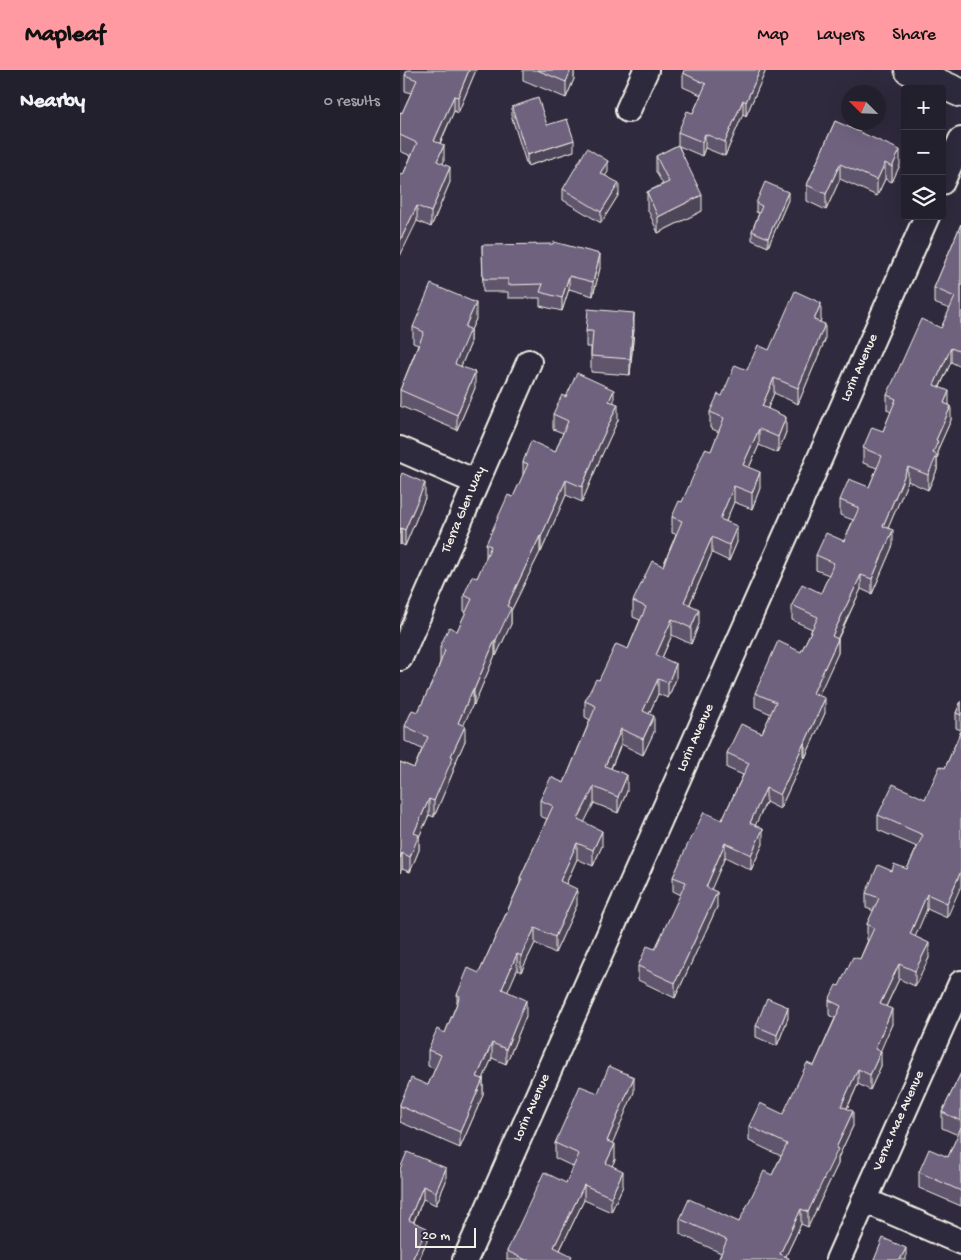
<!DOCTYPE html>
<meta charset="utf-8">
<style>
:root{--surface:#23202e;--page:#2f2d3a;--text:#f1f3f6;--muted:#a3a3aa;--line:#403e4a;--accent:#ff9aa2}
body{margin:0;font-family:"Gochi Hand",sans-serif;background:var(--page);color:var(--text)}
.controls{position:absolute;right:15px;top:15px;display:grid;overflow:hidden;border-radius:5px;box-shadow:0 5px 20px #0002}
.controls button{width:45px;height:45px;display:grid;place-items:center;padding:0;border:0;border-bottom:1px solid var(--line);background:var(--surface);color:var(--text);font:25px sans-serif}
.compass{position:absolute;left:441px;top:15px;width:45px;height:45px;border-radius:50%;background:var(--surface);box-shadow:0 5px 20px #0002;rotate:294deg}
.scale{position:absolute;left:15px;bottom:12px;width:61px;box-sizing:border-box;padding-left:5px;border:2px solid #f4f1e8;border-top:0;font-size:14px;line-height:18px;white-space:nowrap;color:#f4f1e8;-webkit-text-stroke:4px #2f2a3d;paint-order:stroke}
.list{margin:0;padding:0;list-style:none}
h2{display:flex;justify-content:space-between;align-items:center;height:65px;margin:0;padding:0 20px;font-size:21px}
h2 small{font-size:16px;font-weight:400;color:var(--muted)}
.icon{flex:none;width:28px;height:28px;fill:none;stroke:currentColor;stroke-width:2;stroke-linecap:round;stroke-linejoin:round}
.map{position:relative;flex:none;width:561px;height:1190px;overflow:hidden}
header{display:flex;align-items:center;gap:30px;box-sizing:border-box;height:70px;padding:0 25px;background:var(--accent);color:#111}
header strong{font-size:24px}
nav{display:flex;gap:28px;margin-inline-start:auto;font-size:18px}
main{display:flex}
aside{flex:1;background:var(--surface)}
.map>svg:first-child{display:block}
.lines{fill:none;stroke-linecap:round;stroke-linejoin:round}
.minor-casing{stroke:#f4f1e8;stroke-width:28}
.secondary-casing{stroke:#f4f1e8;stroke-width:31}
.minor{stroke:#2f2a3d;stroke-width:24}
.secondary{stroke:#2f2a3d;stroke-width:28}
.wall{fill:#5f546d;stroke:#f4f1e8}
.shaded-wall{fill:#4d4559;stroke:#f4f1e8}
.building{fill:#6e627f;stroke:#f4f1e8}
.labels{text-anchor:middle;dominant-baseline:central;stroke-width:5;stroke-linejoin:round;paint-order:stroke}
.street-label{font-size:14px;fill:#f4f1e8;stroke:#2f2a3d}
</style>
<header>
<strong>Mapleaf</strong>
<nav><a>Map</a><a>Layers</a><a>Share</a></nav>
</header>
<main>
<aside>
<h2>Nearby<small>0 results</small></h2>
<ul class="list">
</ul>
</aside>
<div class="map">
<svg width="561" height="1190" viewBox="0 0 561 1190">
<rect width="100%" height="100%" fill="#2f2a3d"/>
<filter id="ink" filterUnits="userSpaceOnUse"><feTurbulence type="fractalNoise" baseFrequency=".02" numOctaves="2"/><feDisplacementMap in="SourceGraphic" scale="10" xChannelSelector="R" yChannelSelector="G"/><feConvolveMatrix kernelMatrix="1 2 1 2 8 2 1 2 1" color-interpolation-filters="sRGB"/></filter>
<g filter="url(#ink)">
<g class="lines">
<!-- minor casing -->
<g class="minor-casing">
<g id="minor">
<path d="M228,40L246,0"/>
<path d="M542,112L561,70"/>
<path d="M0,379L76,412"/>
<path d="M0,588L129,292"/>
<path d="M464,1130L561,1172"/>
<path d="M65,1190L527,146"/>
<path d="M438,1190L561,913"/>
</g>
</g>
<!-- secondary casing -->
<g class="secondary-casing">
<path id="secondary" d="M509,0L561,23"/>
</g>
<!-- minor -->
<use href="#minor" class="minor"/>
<!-- secondary -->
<use href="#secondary" class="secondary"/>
</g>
<!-- wall -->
<g class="wall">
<path d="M76,0L58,43L54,41L40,74L44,91L42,94L50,112L31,157L17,151L3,105L11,86L0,81V42L2,43L11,23L5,21V5Z"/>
<path d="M123,0H174V9L166,28L123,10Z"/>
<path d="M366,0L346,46L343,44L325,86L305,78L302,86L279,76L302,141L258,163L247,138V122L263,114L256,102V86L278,75V62L293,43L301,25L283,17V3Z"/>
<path d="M112,37L147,55L174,81L127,96L112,48Z"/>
<path d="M435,51L500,95L492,112L485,109L477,126L440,109L426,140L407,131V115Z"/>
<path d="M208,102L205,105L219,124L201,153L163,130V119Z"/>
<path d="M388,130L368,177L352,170V161L359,143L356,142V133Z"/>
<path d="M561,154V297L551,292L540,317L549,335L551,350L538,379V385L537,389V400L528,420L508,411L488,458L493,475L472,524L461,519L438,569V583L418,626L425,643L405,688L404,687L380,739L366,732L355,755L363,774L351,800L325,787L311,819L317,837L275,928L238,910V896L255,879L281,825L273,821V807L292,767L322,750L343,705L327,698V683L362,663L371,644L355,637V623L401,582L412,559L392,550V535L421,523L429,505L416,500V485L444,471L453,450L440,445V430L469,417L477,398L463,393V378L483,361L491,342L487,340V325L541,258L550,239L534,233V218Z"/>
<path d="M82,175L200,198L193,226L169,219L162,241L140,236V228H108V222H83Z"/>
<path d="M76,249L70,262V275L61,296L75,318L57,360L0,336V320L18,275L13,273V257Z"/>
<path d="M421,249L420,252L425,270L398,334L374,323L368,338L386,362L378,383L359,375L349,398L360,418L352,439L334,432L326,451L337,472L329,491L312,483L290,534L299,554L291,574L272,565L262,588L276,609L268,628L258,624L249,644L254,662L243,685L221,674L211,699L227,721L218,743L194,733L184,752L202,776L193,796L177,789L166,814L177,835L155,883L135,873L121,902L117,900L107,922L126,946L106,994L92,988L83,1009V1025L60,1078L0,1052V1034L28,1015L35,999L28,996V980L45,963L57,933V925L79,903L120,813V808L147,749L140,746V730L164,713L190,650L185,647V631L199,610L228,579L240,550L233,547V531L263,496L276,464L272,463V447L282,432L311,381L319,362L310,358V342L322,326L347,300L369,280Z"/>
<path d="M234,259L230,305L191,302V277H186V261Z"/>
<path d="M166,327L214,333L218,350L200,389L182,432L166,425L141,482H140L111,541V554L96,586L95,585L74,635L73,634L63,655L65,671L53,698V702L34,747L29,745L19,767V780L10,802L2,799L0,692L14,698L22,679L5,671V656L18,642L36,604L40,592V577L57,561L66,542L64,541V525L77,508L86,489V474L113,427L123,406V392L155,382L163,363L153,359V344Z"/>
<path d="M0,408L25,428L5,476L1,474Z"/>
<path d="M561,631V660L556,658V643Z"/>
<path d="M561,661L547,848L527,839L515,866L529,888L515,916L499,909L486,937L492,954L480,981L481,996L470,1020L458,1014L447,1039L453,1056L438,1088V1094L408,1157L401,1154L386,1186L389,1190L321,1183L280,1164V1149L339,1152L372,1105L381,1086L349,1071V1056L383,1044L414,996L435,948L429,945V930L460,889L468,870H467V854L474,841L466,838V823L492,801L507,799L517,777L478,760V745L525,729L545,698Z"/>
<path d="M388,948L377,976L356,967V956Z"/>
<path d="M561,1003V1136L519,1118V1102L548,1087L558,1065L542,1058V1042Z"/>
<path d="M234,1022L212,1073L215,1090L212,1095L223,1116L211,1142L184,1130L160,1180L172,1190H107V1181L166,1113L174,1097L155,1088V1073L198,1023Z"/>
<path d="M0,1099L46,1111L36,1135L23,1129L14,1152L27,1171L18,1190Z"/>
</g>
<!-- shaded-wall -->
<g class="shaded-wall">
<path d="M69,0H76L58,43V27Z"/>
<path d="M170,0H174V9L166,28V12Z"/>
<path d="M360,0H366L346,46V32Z"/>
<path d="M54,26V41L34,86V71Z"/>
<path d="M343,30V44L325,86V72Z"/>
<path d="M305,64V78L302,86V72Z"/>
<path d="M174,70V81L127,96V85Z"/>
<path d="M44,75V91L37,107V91Z"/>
<path d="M500,80V95L492,112V97Z"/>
<path d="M208,91V102L200,114V103Z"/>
<path d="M485,93V109L477,126V110Z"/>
<path d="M440,94V109L426,140V124Z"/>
<path d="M50,97V112L31,157V142Z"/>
<path d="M219,113V124L201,153V142Z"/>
<path d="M388,122V130L368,177V168Z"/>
<path d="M302,125V141L258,163V147Z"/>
<path d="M17,136V151L0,186V171Z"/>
<path d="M200,184V198L193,226V212Z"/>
<path d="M169,206V219L162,241V228Z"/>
<path d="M76,233V249L70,262V275L55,310V294L65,257Z"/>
<path d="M421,233V249L414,266V250Z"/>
<path d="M234,243V259L230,305V289Z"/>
<path d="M425,254V270L398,334V318Z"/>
<path d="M551,278V292L534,329V315Z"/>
<path d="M75,302V318L57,360V345Z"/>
<path d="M374,308V323L362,352V336Z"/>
<path d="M214,320V335L209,331Z"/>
<path d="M549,321V336L544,333Z"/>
<path d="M218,334V350L200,389L182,432V417L200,373Z"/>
<path d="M551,336V350L538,379V385L537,389V400L528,420V405L536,370Z"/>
<path d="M386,347V362L378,383V367Z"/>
<path d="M359,359V375L343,411V395Z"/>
<path d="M508,397V411L483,470V456Z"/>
<path d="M360,402V418L352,439V423Z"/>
<path d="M166,410V425L141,482V467Z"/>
<path d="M25,413V428L5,476V460Z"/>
<path d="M334,416V432L320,465V449Z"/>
<path d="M337,456V472L329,491V475Z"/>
<path d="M1,458V474L0,475V460Z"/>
<path d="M493,460V475L472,524V509Z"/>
<path d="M140,466V482L111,541V554L96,586V570L107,536Z"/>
<path d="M312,467V483L284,547V532Z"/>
<path d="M461,505V519L432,580V566Z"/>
<path d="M299,539V554L291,574V558Z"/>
<path d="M272,549V565L256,601V585Z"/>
<path d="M438,569V583L413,638V623Z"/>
<path d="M95,570V585L74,635V620Z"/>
<path d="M276,594V609L268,628V613Z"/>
<path d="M258,609V624L243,657V641Z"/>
<path d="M73,619V634L58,668V653Z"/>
<path d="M425,628V643L405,688V673Z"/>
<path d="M254,646V662L243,685V669Z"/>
<path d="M65,656V671L53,698V702L34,747V731L51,686Z"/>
<path d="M221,659V674L205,712V696Z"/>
<path d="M404,673V687L380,739V725Z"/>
<path d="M227,705V721L218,743V727Z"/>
<path d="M194,717V733L178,765V749Z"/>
<path d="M366,718V732L350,767V753Z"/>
<path d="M29,729V745L19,767V780L10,802V787L14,763Z"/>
<path d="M363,759V774L351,800V785Z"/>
<path d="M202,761V776L193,796V780Z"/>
<path d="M177,773V789L160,827V811Z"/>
<path d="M325,773V787L306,832V817Z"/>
<path d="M2,783V799L0,803V788Z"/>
<path d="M561,801V816L547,848V833Z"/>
<path d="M177,819V835L155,883V867Z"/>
<path d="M317,822V837L275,928V913Z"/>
<path d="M527,824V839L510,879V864Z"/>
<path d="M135,858V873L121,902V886Z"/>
<path d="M529,873V888L515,916V901Z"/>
<path d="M117,884V900L102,935V919Z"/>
<path d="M499,894V909L480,949V934Z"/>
<path d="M126,930V946L106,994V979Z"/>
<path d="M388,937V948L377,976V965Z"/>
<path d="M492,939V954L475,994V979Z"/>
<path d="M92,973V988L77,1023V1007Z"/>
<path d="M481,981V996L470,1020V1005Z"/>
<path d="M458,999V1014L441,1051V1036Z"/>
<path d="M234,1007V1022L207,1086V1071Z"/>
<path d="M83,1009V1025L60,1078V1062Z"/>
<path d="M453,1041V1056L438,1088V1094L408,1157V1142L436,1078Z"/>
<path d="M215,1074V1090L206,1108V1093Z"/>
<path d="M46,1098V1111L36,1135V1122Z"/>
<path d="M223,1101V1116L211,1142V1127Z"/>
<path d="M184,1115V1130L155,1190L154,1177Z"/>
<path d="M23,1116V1129L9,1163V1150Z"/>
<path d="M401,1139V1154L384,1190L380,1184Z"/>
<path d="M27,1158V1171L18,1190H12Z"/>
<path d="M506,1178V1190H500Z"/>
</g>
<!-- building -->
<g class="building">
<path d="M7,0H69L58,27L54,26L34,71L44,75L37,91L50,97L31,142L17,136L0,171V103L3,105L17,73L0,65V42L2,43L17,10L5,5Z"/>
<path d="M137,0H171L166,12Z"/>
<path d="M284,0H360L346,32L343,30L325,72L305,64L302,72L278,62L287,41L293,43L306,14L283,3Z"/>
<path d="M138,28L147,55L167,49L174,70L127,85L112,37Z"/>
<path d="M435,51L500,80L492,97L485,93L477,110L440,94L426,124L407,115Z"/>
<path d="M278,75L302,125L258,147L247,122L269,112L256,86Z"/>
<path d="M187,78L208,91L200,103L219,113L201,142L163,119Z"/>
<path d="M365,112L388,122L368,168L352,161L362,136L356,133Z"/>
<path d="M561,154V282L551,278L534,315L549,321L544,333L551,336L536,370L538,371L533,383L537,385L528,405L508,397L483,456L493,460L472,509L461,505L432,566L438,569L413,623L425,628L405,673H404L380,725L366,718L350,753L363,759L351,785L325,773L306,817L317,822L275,913L238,896L247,876L255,879L286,812L273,807L291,767H292L304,742L322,750L349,693L327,683L341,654L362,663L376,632L355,623L378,571L401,582L418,547L392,535L402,514L421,523L434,493L416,485L426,463L444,471L459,438L440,430L449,409L469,417L482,386L463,378L472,357L483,361L496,329L487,325L521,249L541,258L555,227L534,218Z"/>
<path d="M154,172L200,184L193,212L169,206L162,228L140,222L143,214L108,215V209H83L82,175L153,174Z"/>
<path d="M31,214L76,233L65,257L70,259L55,294L75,302L57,345L0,320L24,262L13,257Z"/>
<path d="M395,221L421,233L414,250L425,254L398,318L374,308L362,336L386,347L378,367L359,359L343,395L360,402L352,423L334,416L320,449L337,456L329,475L312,467L284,532L299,539L291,558L272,549L256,585L276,594L268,613L258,609L243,641L254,646L243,669L221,659L205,696L227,705L218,727L194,717L178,749L202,761L193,780L177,773L160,811L177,819L155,867L135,858L121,886L117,884L102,919L126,930L106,979L92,973L77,1007L83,1009L60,1062L0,1036V1034L11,1008L28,1015L41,985L28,980L37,959L45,963L60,926L57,925L68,898L79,903L122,809L120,808L153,736L140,730L151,707L164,713L196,636L185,631L196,609L199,610L216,574L228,579L246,537L233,531L252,491L263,496L282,451L272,447L279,431L282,432L305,379L311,381L324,348L310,342L318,324L322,326L335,295L347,300L358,275L369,280Z"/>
<path d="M188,239L234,243L230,289L191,286L193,261H186Z"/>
<path d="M177,303L214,320L209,331L218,334L200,373L182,417L166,410L141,467L140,466L107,536L111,538L96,570H95L74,620L73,619L58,653L65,656L51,686L53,687L34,731L29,729L14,763L19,765L10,787L2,783L0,788V692L14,698L28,667L5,656L12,640L18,642L36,604L45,580L40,577L49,557L57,561L72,529L64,525L72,506L77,508L91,476L86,474L108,425L113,427L128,394L123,392L131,371L155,382L168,351L153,344L162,325L166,327Z"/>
<path d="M2,403L25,413L5,460L1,458L0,460V408Z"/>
<path d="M561,631V645L556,643Z"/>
<path d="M561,661V801L547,833L527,824L510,864L529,873L515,901L499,894L480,934L492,939L475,979L481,981L470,1005L458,999L441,1036L453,1041L436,1078L438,1079L408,1142L401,1139L380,1184L389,1188L388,1190H318L327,1170L280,1149L289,1129L339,1152L364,1101L372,1105L387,1074L349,1056L360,1033L383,1044L407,993L414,996L441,936L429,930L436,915L439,916L453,887L460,889L474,858L467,854L479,828L466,823L478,795L492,801L494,794L507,799L523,765L478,745L493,714L525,729L540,696L545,698Z"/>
<path d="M367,928L388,937L377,965L356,956Z"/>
<path d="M209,996L234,1007L207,1071L215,1074L206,1093L223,1101L211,1127L184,1115L154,1177L172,1186L170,1190H126L107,1181L144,1102L166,1113L179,1084L155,1073L180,1016L198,1023Z"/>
<path d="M561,1003V1051L542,1042Z"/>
<path d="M561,1057V1121L519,1102L529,1079L548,1087Z"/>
<path d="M7,1082L46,1098L36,1122L23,1116L9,1150L27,1158L12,1190H0V1099Z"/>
<path d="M483,1168L506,1178L500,1190H474Z"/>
</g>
</g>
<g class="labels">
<!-- street labels -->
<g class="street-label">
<text transform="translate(460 298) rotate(-66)">Lorin Avenue</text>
<text transform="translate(64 440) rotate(-67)">Tierra Glen Way</text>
<text transform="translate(296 668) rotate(-66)">Lorin Avenue</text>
<text transform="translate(132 1038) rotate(-66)">Lorin Avenue</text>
<text transform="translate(499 1051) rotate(-66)">Verna Mae Avenue</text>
</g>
</g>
</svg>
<div class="controls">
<button>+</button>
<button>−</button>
<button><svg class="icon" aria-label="layers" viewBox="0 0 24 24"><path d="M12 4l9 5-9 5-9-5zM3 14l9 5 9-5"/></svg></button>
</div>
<svg class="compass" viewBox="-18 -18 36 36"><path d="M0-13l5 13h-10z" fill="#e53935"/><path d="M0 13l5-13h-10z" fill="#a3a3aa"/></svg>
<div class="scale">20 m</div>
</div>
</main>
